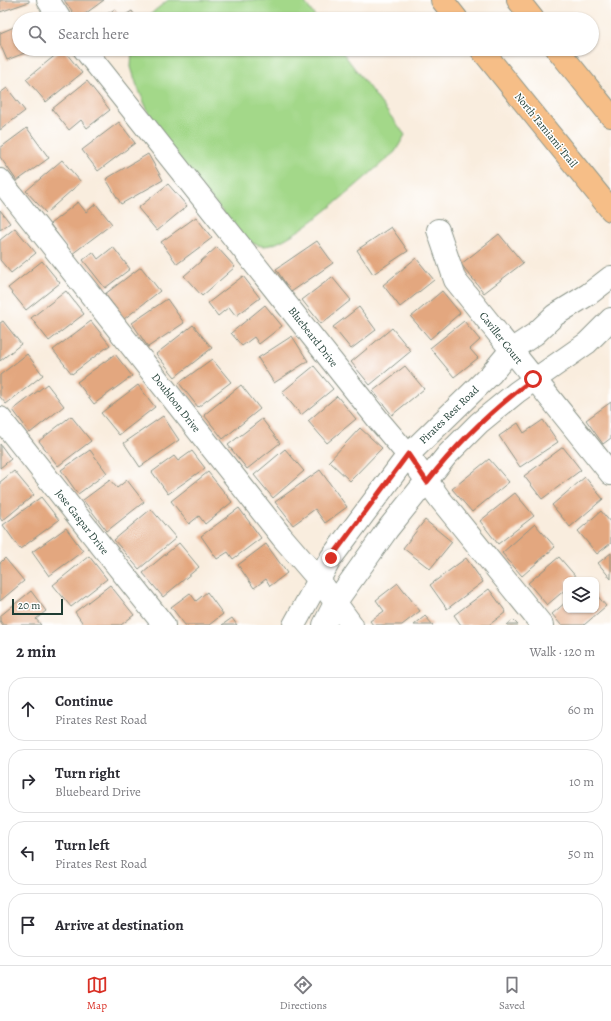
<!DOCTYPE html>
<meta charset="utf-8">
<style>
:root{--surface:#fff;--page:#f2f2f3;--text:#2b2b33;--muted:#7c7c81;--line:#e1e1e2;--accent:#d93025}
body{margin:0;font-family:Alegreya,serif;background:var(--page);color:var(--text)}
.controls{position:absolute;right:12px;bottom:12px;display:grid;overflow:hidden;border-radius:8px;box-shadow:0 1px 3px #0004}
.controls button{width:36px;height:36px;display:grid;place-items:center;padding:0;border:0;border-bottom:1px solid var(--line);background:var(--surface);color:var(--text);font:20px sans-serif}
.scale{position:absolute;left:12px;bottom:10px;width:51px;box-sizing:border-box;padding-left:4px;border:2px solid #1f3d34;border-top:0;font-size:11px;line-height:14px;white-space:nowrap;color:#1f3d34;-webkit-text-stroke:3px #fff;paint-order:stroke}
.stop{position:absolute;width:12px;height:12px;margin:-9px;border:3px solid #d93025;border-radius:50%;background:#fff}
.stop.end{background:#d93025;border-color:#fff;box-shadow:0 1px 4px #0008}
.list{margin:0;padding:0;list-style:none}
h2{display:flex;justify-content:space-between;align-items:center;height:52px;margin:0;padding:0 16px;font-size:17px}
h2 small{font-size:13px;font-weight:400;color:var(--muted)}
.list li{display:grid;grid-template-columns:26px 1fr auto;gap:12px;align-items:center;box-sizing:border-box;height:64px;margin:0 8px 8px;padding:0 8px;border:1px solid var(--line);border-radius:16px}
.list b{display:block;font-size:15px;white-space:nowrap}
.list p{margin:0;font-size:13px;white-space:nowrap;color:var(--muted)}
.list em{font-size:13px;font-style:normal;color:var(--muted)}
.icon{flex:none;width:22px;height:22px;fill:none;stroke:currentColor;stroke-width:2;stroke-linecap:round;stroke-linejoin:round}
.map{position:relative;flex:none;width:611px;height:625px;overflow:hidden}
.search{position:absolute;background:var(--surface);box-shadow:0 1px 3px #0004;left:12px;right:12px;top:12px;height:44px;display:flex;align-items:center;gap:10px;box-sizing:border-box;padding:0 14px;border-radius:22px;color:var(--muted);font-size:15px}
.sheet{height:340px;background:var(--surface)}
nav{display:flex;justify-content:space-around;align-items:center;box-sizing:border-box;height:56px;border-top:1px solid var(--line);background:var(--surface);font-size:11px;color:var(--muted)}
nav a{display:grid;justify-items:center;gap:2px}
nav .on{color:var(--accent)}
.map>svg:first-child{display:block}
.green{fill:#a3d889;stroke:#618a5e}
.building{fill:#e3a77f}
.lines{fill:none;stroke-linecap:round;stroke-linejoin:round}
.minor-casing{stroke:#8c9589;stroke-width:24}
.major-casing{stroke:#8c9589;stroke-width:24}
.minor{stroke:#fff;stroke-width:22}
.major{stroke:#f6be87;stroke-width:22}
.route{stroke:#d93025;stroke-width:5}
.labels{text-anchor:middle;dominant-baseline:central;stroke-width:3;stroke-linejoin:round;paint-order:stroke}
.street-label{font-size:11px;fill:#1f3d34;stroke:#fff}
</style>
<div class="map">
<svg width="611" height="625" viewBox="0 0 611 625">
<rect width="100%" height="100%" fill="#fff"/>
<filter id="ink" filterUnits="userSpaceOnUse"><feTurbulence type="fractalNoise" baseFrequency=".025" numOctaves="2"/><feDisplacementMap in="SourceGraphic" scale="8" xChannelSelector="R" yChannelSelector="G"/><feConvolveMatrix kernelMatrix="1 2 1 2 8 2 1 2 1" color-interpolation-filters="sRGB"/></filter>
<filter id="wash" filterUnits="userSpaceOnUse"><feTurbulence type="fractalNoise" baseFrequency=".012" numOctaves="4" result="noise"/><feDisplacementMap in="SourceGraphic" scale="16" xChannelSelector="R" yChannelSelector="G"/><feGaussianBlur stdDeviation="0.9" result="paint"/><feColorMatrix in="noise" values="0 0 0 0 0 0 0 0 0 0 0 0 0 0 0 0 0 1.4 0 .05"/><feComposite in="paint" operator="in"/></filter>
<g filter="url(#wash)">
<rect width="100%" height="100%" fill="#f9edde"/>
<!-- green -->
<g class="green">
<path d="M168,0H303L317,19H149L153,12Z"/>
<path d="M132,49H340L405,135L395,152C370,172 293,246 264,246C260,246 254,244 249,242L161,141L137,86L131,67Z"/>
</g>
<g id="blocks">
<!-- building -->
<g class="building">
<path d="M0,0H29V2L0,12Z"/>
<path d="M64,0H104L78,19Z"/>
<path d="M115,9L120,18L132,11L137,19H99Z"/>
<path d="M19,25V49H35L7,60L0,44V33Z"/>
<path d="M63,49L82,73L46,102L26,79Z"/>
<path d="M87,81L110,110L87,128L81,120L69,130L52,109Z"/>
<path d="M7,88L25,111L0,130V93Z"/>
<path d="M119,122L135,143L98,171L82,150Z"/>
<path d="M27,128L49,158L17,181L0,157V148Z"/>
<path d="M148,154L163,180L121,204L106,179Z"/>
<path d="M62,160L81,182L46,213L26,191Z"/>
<path d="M168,184L187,206L157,231L138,208Z"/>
<path d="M78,202L86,212L96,204L112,224L72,254L50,224Z"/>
<path d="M0,210L10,223L0,230Z"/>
<path d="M196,217L212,238L177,264L161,242Z"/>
<path d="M391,227L408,251L373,274L357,250Z"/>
<path d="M15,228L36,253L11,273L0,260V240Z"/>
<path d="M499,234L523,263L484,293L461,264Z"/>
<path d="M317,241L333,263L291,292L276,269Z"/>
<path d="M113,247L130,269L105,288L83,260L93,252L98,259Z"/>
<path d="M217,247L235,267L202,296L184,276Z"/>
<path d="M416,258L434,280L400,307L383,285Z"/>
<path d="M42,261L60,283L26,310L8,288Z"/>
<path d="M141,267L160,291L124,319L105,294Z"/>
<path d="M243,276L260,298L236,316L229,307L218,316L208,303Z"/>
<path d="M332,277L351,300L321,324L302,300Z"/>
<path d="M66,291L84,314L49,341L31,318Z"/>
<path d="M442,291L460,313L430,339L411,317Z"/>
<path d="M167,299L184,323L148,347L132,323Z"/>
<path d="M265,305L282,326L259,344L254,337L242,346L231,333Z"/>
<path d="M359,307L376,330L351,349L333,327Z"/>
<path d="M3,321L21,344L0,361V323Z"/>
<path d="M91,321L110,345L72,374L53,350Z"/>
<path d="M464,321L480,340L470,349L478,358L454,377L430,348Z"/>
<path d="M193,325L212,348L175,377L156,354Z"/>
<path d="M392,328L411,351L370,385L351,362Z"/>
<path d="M292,336L308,361L274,383L258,358Z"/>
<path d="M27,354L43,375L6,404L0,397V375Z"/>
<path d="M115,354L132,376L94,404L77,382Z"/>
<path d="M212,359L231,382L198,407L179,383Z"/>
<path d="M314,366L333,389L301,415L282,392Z"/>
<path d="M405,366L424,389L392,415L373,391Z"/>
<path d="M47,384L64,406L30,433L13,410Z"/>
<path d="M138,385L155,407L119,435L101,413Z"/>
<path d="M241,385L260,409L223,439L204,415Z"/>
<path d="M337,396L356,419L327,443L308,421Z"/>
<path d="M611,402V438L603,444L586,420Z"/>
<path d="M71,416L91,441L58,466L39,441Z"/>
<path d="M163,416L179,440L140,467L124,443Z"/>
<path d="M262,419L280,443L247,469L228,445Z"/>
<path d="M543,420L558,442L520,467L499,436L518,423L524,433Z"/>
<path d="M360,428L382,448L350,481L329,461Z"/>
<path d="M0,444L11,459L0,468Z"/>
<path d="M563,447L581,470L542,499L524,476Z"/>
<path d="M285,449L304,471L273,498L254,475Z"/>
<path d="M90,450L107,473L78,494L61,470Z"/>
<path d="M192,451L205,468L168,494L152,472L174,456L178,461Z"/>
<path d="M489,459L509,482L472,512L452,489Z"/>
<path d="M320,470L347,507L325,523L315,509L293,525L275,502Z"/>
<path d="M14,471L34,495L2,521L0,518V482Z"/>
<path d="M208,472L232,502L205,524L199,516L189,524L171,501Z"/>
<path d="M585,477L603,499L570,527L552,505Z"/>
<path d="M110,480L117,488L127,480L144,502L107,531L83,500Z"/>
<path d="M515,493L534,516L498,544L480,521Z"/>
<path d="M41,497L59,520L20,549L3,525Z"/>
<path d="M239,508L261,538L233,559L228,552L217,559L201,536Z"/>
<path d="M151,509L176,538L139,569L114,540Z"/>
<path d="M601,511L611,523V543L597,554L578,531Z"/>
<path d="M425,520L452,542L430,569L403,548Z"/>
<path d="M535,524L555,547L522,576L502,553Z"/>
<path d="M66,528L83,551L49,576L32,552Z"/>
<path d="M179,543L199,567L163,597L143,573Z"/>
<path d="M266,544L287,573L270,586L266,579L254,588L238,565Z"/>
<path d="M611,553V579L598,563Z"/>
<path d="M89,556L107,579L71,607L53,585Z"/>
<path d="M559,557L578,579L566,580V589L547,605L528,583Z"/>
<path d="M5,558L24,581L0,601V563Z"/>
<path d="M466,558L483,582L447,609L430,585Z"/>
<path d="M398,583L420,611L402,625H373L370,621L384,611L376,600Z"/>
<path d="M110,585L134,615L121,625H84L75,612Z"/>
<path d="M489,589L506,612L489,625H461L454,615Z"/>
<path d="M31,591L46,611L36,619L41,625H3L0,621V616Z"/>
<path d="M207,592L223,614L209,625H185L171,607L190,593L196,601Z"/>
<path d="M596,594L606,606L584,625H561L552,614L566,602V610H596Z"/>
<path d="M425,616L433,625H414Z"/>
<path d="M232,618L237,625H222Z"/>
<path d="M513,620L518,625H507Z"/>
</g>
</g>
</g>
<g filter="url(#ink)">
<use href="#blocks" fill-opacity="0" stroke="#8c9589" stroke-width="1"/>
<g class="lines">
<!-- minor casing -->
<g class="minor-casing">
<g id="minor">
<path d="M48,0L60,19"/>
<path d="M84,49L380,422L408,455L440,499L542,625"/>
<path d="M0,180L282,537L319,580L352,625"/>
<path d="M438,230L455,280L611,474"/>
<path d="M0,418L164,625"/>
<path d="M294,625L331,558L408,455L491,374L511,350L535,334L555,315L589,294L611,277"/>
<path d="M324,625L335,603L387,530L447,455L479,423L517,392L587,343L611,319"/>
</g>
</g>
<!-- major casing -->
<g class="major-casing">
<g id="major">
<path d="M442,0L457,19"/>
<path d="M518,0L533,19"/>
<path d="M481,49L611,210"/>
<path d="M557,49L611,116"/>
</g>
</g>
<!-- minor -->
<use href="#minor" class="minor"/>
<!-- major -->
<use href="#major" class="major"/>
</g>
</g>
<g class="lines" filter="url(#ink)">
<!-- route -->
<path class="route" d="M331,558L408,454L427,482C458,442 493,409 533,379"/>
</g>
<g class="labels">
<!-- street labels -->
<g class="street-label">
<text transform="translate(546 130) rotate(51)">North Tamiami Trail</text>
<text transform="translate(313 337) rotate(52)">Bluebeard Drive</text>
<text transform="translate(501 338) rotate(52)">Caviller Court</text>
<text transform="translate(176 403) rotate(52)">Doubloon Drive</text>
<text transform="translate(449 415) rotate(-44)">Pirates Rest Road</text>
<text transform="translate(82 522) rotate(52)">Jose Gaspar Drive</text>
</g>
</g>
</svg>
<div class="controls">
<button><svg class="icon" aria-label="layers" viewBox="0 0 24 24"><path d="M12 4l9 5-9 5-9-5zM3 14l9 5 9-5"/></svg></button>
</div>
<div class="scale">20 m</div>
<div class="stop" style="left:533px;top:379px"></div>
<div class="stop end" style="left:331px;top:558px"></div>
<div class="search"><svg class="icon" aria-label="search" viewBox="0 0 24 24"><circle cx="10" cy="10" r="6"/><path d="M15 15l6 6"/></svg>Search here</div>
</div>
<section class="sheet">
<h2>2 min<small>Walk · 120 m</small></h2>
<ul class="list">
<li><svg class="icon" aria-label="ahead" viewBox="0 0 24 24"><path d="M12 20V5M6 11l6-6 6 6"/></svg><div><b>Continue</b><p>Pirates Rest Road</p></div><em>60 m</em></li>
<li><svg class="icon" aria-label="right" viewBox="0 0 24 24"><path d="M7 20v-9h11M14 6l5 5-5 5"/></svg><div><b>Turn right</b><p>Bluebeard Drive</p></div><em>10 m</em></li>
<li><svg class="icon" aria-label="left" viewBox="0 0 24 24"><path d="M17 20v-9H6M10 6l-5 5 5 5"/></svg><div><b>Turn left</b><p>Pirates Rest Road</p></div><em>50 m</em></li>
<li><svg class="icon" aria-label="arrive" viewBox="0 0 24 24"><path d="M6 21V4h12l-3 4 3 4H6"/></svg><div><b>Arrive at destination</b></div></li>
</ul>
</section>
<nav>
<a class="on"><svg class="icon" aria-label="map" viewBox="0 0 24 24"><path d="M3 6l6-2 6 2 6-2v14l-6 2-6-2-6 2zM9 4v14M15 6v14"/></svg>Map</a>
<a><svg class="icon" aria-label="directions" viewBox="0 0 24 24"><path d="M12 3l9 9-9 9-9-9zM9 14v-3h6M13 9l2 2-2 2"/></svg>Directions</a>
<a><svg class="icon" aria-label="saved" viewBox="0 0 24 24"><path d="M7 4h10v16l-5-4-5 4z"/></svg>Saved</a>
</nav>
